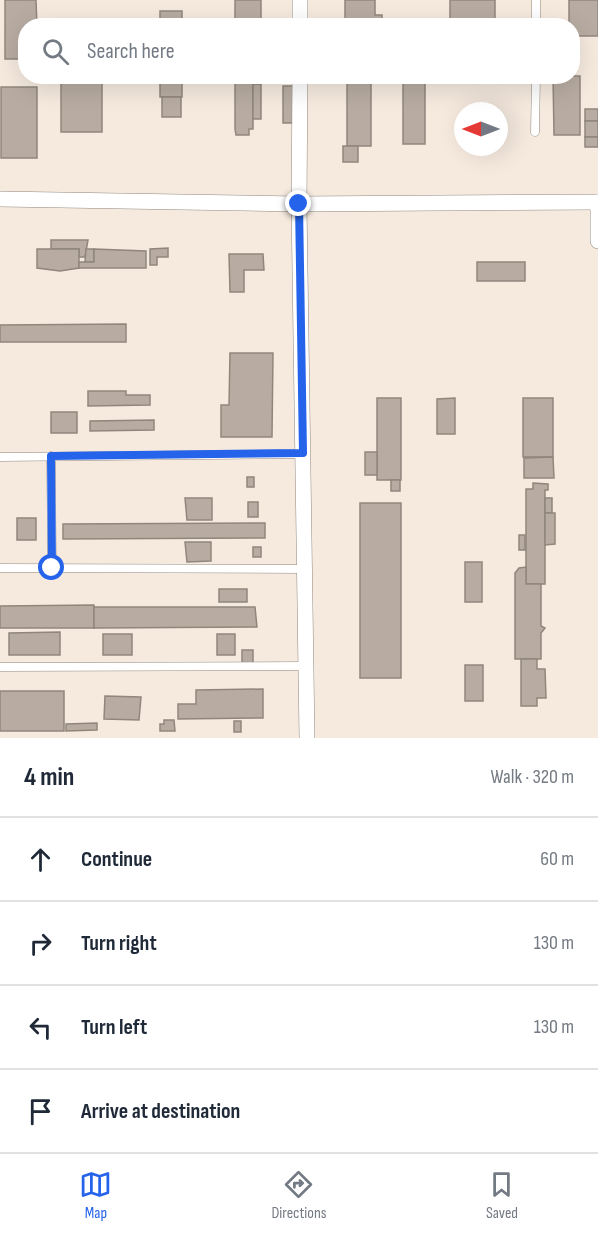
<!DOCTYPE html>
<meta charset="utf-8">
<style>
:root{--surface:#fff;--page:#f6f6f7;--text:#1f2937;--muted:#747a83;--line:#e0e1e3;--accent:#2563eb}
body{margin:0;font-family:"Sofia Sans Condensed",sans-serif;background:var(--page);color:var(--text)}
.compass{position:absolute;left:454px;top:102px;width:54px;height:54px;border-radius:50%;background:var(--surface);box-shadow:0 6px 24px #0002;rotate:270deg}
.stop{position:absolute;width:18px;height:18px;margin:-14px;border:4px solid #2563eb;border-radius:50%;background:#fff}
.stop.end{background:#2563eb;border-color:#fff;box-shadow:0 2px 6px #0008}
.list{margin:0;padding:0;list-style:none}
h2{display:flex;justify-content:space-between;align-items:center;height:78px;margin:0;padding:0 24px;font-size:26px}
h2 small{font-size:20px;font-weight:400;color:var(--muted)}
.list li{display:grid;grid-template-columns:39px 1fr auto;gap:18px;align-items:center;box-sizing:border-box;height:84px;padding:0 24px;border-top:2px solid var(--line)}
.list b{display:block;font-size:22px;white-space:nowrap}
.list em{font-size:20px;font-style:normal;color:var(--muted)}
.icon{flex:none;width:33px;height:33px;fill:none;stroke:currentColor;stroke-width:2;stroke-linecap:round;stroke-linejoin:round}
.map{position:relative;flex:none;width:598px;height:738px;overflow:hidden}
.search{position:absolute;background:var(--surface);box-shadow:0 6px 24px #0002;left:18px;right:18px;top:18px;height:66px;display:flex;align-items:center;gap:15px;box-sizing:border-box;padding:0 21px;border-radius:24px;color:var(--muted);font-size:22px}
.sheet{height:414px;background:var(--surface)}
nav{display:flex;justify-content:space-around;align-items:center;box-sizing:border-box;height:84px;border-top:2px solid var(--line);background:var(--surface);font-size:16px;color:var(--muted)}
nav a{display:grid;justify-items:center;gap:3px}
nav .on{color:var(--accent)}
.map>svg:first-child{display:block}
.building{fill:#b8aca2;stroke:#90867c;stroke-width:1.5}
.lines{fill:none;stroke-linecap:round;stroke-linejoin:round}
.service-casing{stroke:#93887e;stroke-width:9}
.minor-casing{stroke:#93887e;stroke-width:16}
.service{stroke:#fff;stroke-width:8}
.minor{stroke:#fff;stroke-width:15}
.route{stroke:#2563eb;stroke-width:8}
</style>
<div class="map">
<svg width="598" height="738" viewBox="0 0 598 738">
<rect width="100%" height="100%" fill="#f6eadf"/>
<!-- building -->
<g class="building">
<path d="M5,0H36L37,26H26V59H5Z"/>
<rect x="235" y="0" width="26" height="26"/>
<path d="M345,0H375V15H382V26H345Z"/>
<rect x="450" y="0" width="45" height="23"/>
<path d="M569,0H598V36H572V26H569Z"/>
<rect x="160" y="11" width="22" height="15"/>
<rect x="61" y="22" width="40" height="4"/>
<rect x="61" y="76" width="41" height="56"/>
<rect x="160" y="76" width="22" height="21"/>
<path d="M235,76H253V129H249V135H236L235,129Z"/>
<rect x="347" y="76" width="24" height="70"/>
<rect x="403" y="76" width="22" height="68"/>
<path d="M553,76H580V135H554Z"/>
<rect x="253" y="84" width="8" height="35"/>
<rect x="283" y="86" width="11" height="37"/>
<rect x="1" y="87" width="36" height="71"/>
<rect x="162" y="97" width="19" height="20"/>
<rect x="585" y="109" width="13" height="12"/>
<rect x="585" y="121" width="13" height="16"/>
<rect x="585" y="137" width="13" height="10"/>
<rect x="343" y="146" width="15" height="16"/>
<path d="M51,240H88L85,257H79V249H51Z"/>
<path d="M168,248V257H157V265H150V249Z"/>
<path d="M37,249H79V268L60,271L37,268Z"/>
<path d="M86,249H94V262H85Z"/>
<path d="M94,249L146,251V268H79V262H94Z"/>
<path d="M229,254H263L264,270H244V292H230Z"/>
<rect x="477" y="262" width="48" height="19"/>
<path d="M126,324V342H0V325Z"/>
<path d="M230,353H273L272,437H221V405H229Z"/>
<path d="M88,391H126V395H150V405L88,406Z"/>
<rect x="377" y="398" width="24" height="82"/>
<path d="M455,398V434H437V399Z"/>
<rect x="523" y="398" width="30" height="59"/>
<rect x="51" y="412" width="26" height="21"/>
<path d="M154,420V430L90,431V421Z"/>
<rect x="365" y="452" width="12" height="23"/>
<path d="M553,457L554,478H524V458Z"/>
<rect x="247" y="477" width="7" height="10"/>
<rect x="391" y="480" width="9" height="11"/>
<path d="M533,483L548,484V490H545V584H526V489H533Z"/>
<path d="M185,498H212V520H187Z"/>
<rect x="545" y="498" width="7" height="15"/>
<rect x="248" y="502" width="10" height="15"/>
<rect x="360" y="503" width="41" height="175"/>
<path d="M545,513H555V544L545,545Z"/>
<rect x="17" y="518" width="19" height="22"/>
<path d="M265,523V538L63,539V524Z"/>
<rect x="519" y="535" width="6" height="15"/>
<path d="M185,542H211V561L187,562Z"/>
<rect x="253" y="547" width="8" height="10"/>
<rect x="465" y="562" width="17" height="40"/>
<path d="M526,567V584H541V626L545,628L541,633V659H515V573L519,568Z"/>
<rect x="219" y="589" width="28" height="13"/>
<path d="M94,605V628H0V606Z"/>
<path d="M94,607H255L257,627L94,628Z"/>
<path d="M60,632V655H9V633Z"/>
<rect x="103" y="634" width="29" height="21"/>
<rect x="217" y="634" width="18" height="21"/>
<rect x="242" y="650" width="11" height="14"/>
<path d="M521,659H537V669H545L546,698H537V706H521Z"/>
<rect x="465" y="665" width="18" height="36"/>
<path d="M263,689V718L178,719V704H196V690Z"/>
<rect x="0" y="691" width="64" height="40"/>
<path d="M105,696L141,697L139,720L104,719Z"/>
<path d="M164,720H174L175,731H160V724H164Z"/>
<rect x="234" y="721" width="7" height="11"/>
<path d="M97,723V730L66,731V724Z"/>
</g>
<g class="lines">
<!-- service casing -->
<g class="service-casing">
<g id="service">
<path d="M536,0V26"/>
<path d="M535,132L536,76"/>
<path d="M51,456L52,568"/>
<path d="M0,457L303,454"/>
<path d="M0,568L304,569"/>
<path d="M0,667L306,666"/>
</g>
</g>
<!-- minor casing -->
<g class="minor-casing">
<g id="minor">
<path d="M300,26V0"/>
<path d="M300,76L299,204L307,738"/>
<path d="M0,199L299,204L598,202"/>
<path d="M598,202V241"/>
</g>
</g>
<!-- service -->
<use href="#service" class="service"/>
<!-- minor -->
<use href="#minor" class="minor"/>
</g>
<g class="lines">
<!-- route -->
<path class="route" d="M52,568L51,456L303,453L299,204"/>
</g>
</svg>
<svg class="compass" viewBox="-18 -18 36 36"><path d="M0-13l5 13h-10z" fill="#e53935"/><path d="M0 13l5-13h-10z" fill="#747a83"/></svg>
<div class="stop" style="left:52px;top:568px"></div>
<div class="stop end" style="left:299px;top:204px"></div>
<div class="search"><svg class="icon" aria-label="search" viewBox="0 0 24 24"><circle cx="10" cy="10" r="6"/><path d="M15 15l6 6"/></svg>Search here</div>
</div>
<section class="sheet">
<h2>4 min<small>Walk · 320 m</small></h2>
<ul class="list">
<li><svg class="icon" aria-label="ahead" viewBox="0 0 24 24"><path d="M12 20V5M6 11l6-6 6 6"/></svg><div><b>Continue</b></div><em>60 m</em></li>
<li><svg class="icon" aria-label="right" viewBox="0 0 24 24"><path d="M7 20v-9h11M14 6l5 5-5 5"/></svg><div><b>Turn right</b></div><em>130 m</em></li>
<li><svg class="icon" aria-label="left" viewBox="0 0 24 24"><path d="M17 20v-9H6M10 6l-5 5 5 5"/></svg><div><b>Turn left</b></div><em>130 m</em></li>
<li><svg class="icon" aria-label="arrive" viewBox="0 0 24 24"><path d="M6 21V4h12l-3 4 3 4H6"/></svg><div><b>Arrive at destination</b></div></li>
</ul>
</section>
<nav>
<a class="on"><svg class="icon" aria-label="map" viewBox="0 0 24 24"><path d="M3 6l6-2 6 2 6-2v14l-6 2-6-2-6 2zM9 4v14M15 6v14"/></svg>Map</a>
<a><svg class="icon" aria-label="directions" viewBox="0 0 24 24"><path d="M12 3l9 9-9 9-9-9zM9 14v-3h6M13 9l2 2-2 2"/></svg>Directions</a>
<a><svg class="icon" aria-label="saved" viewBox="0 0 24 24"><path d="M7 4h10v16l-5-4-5 4z"/></svg>Saved</a>
</nav>
